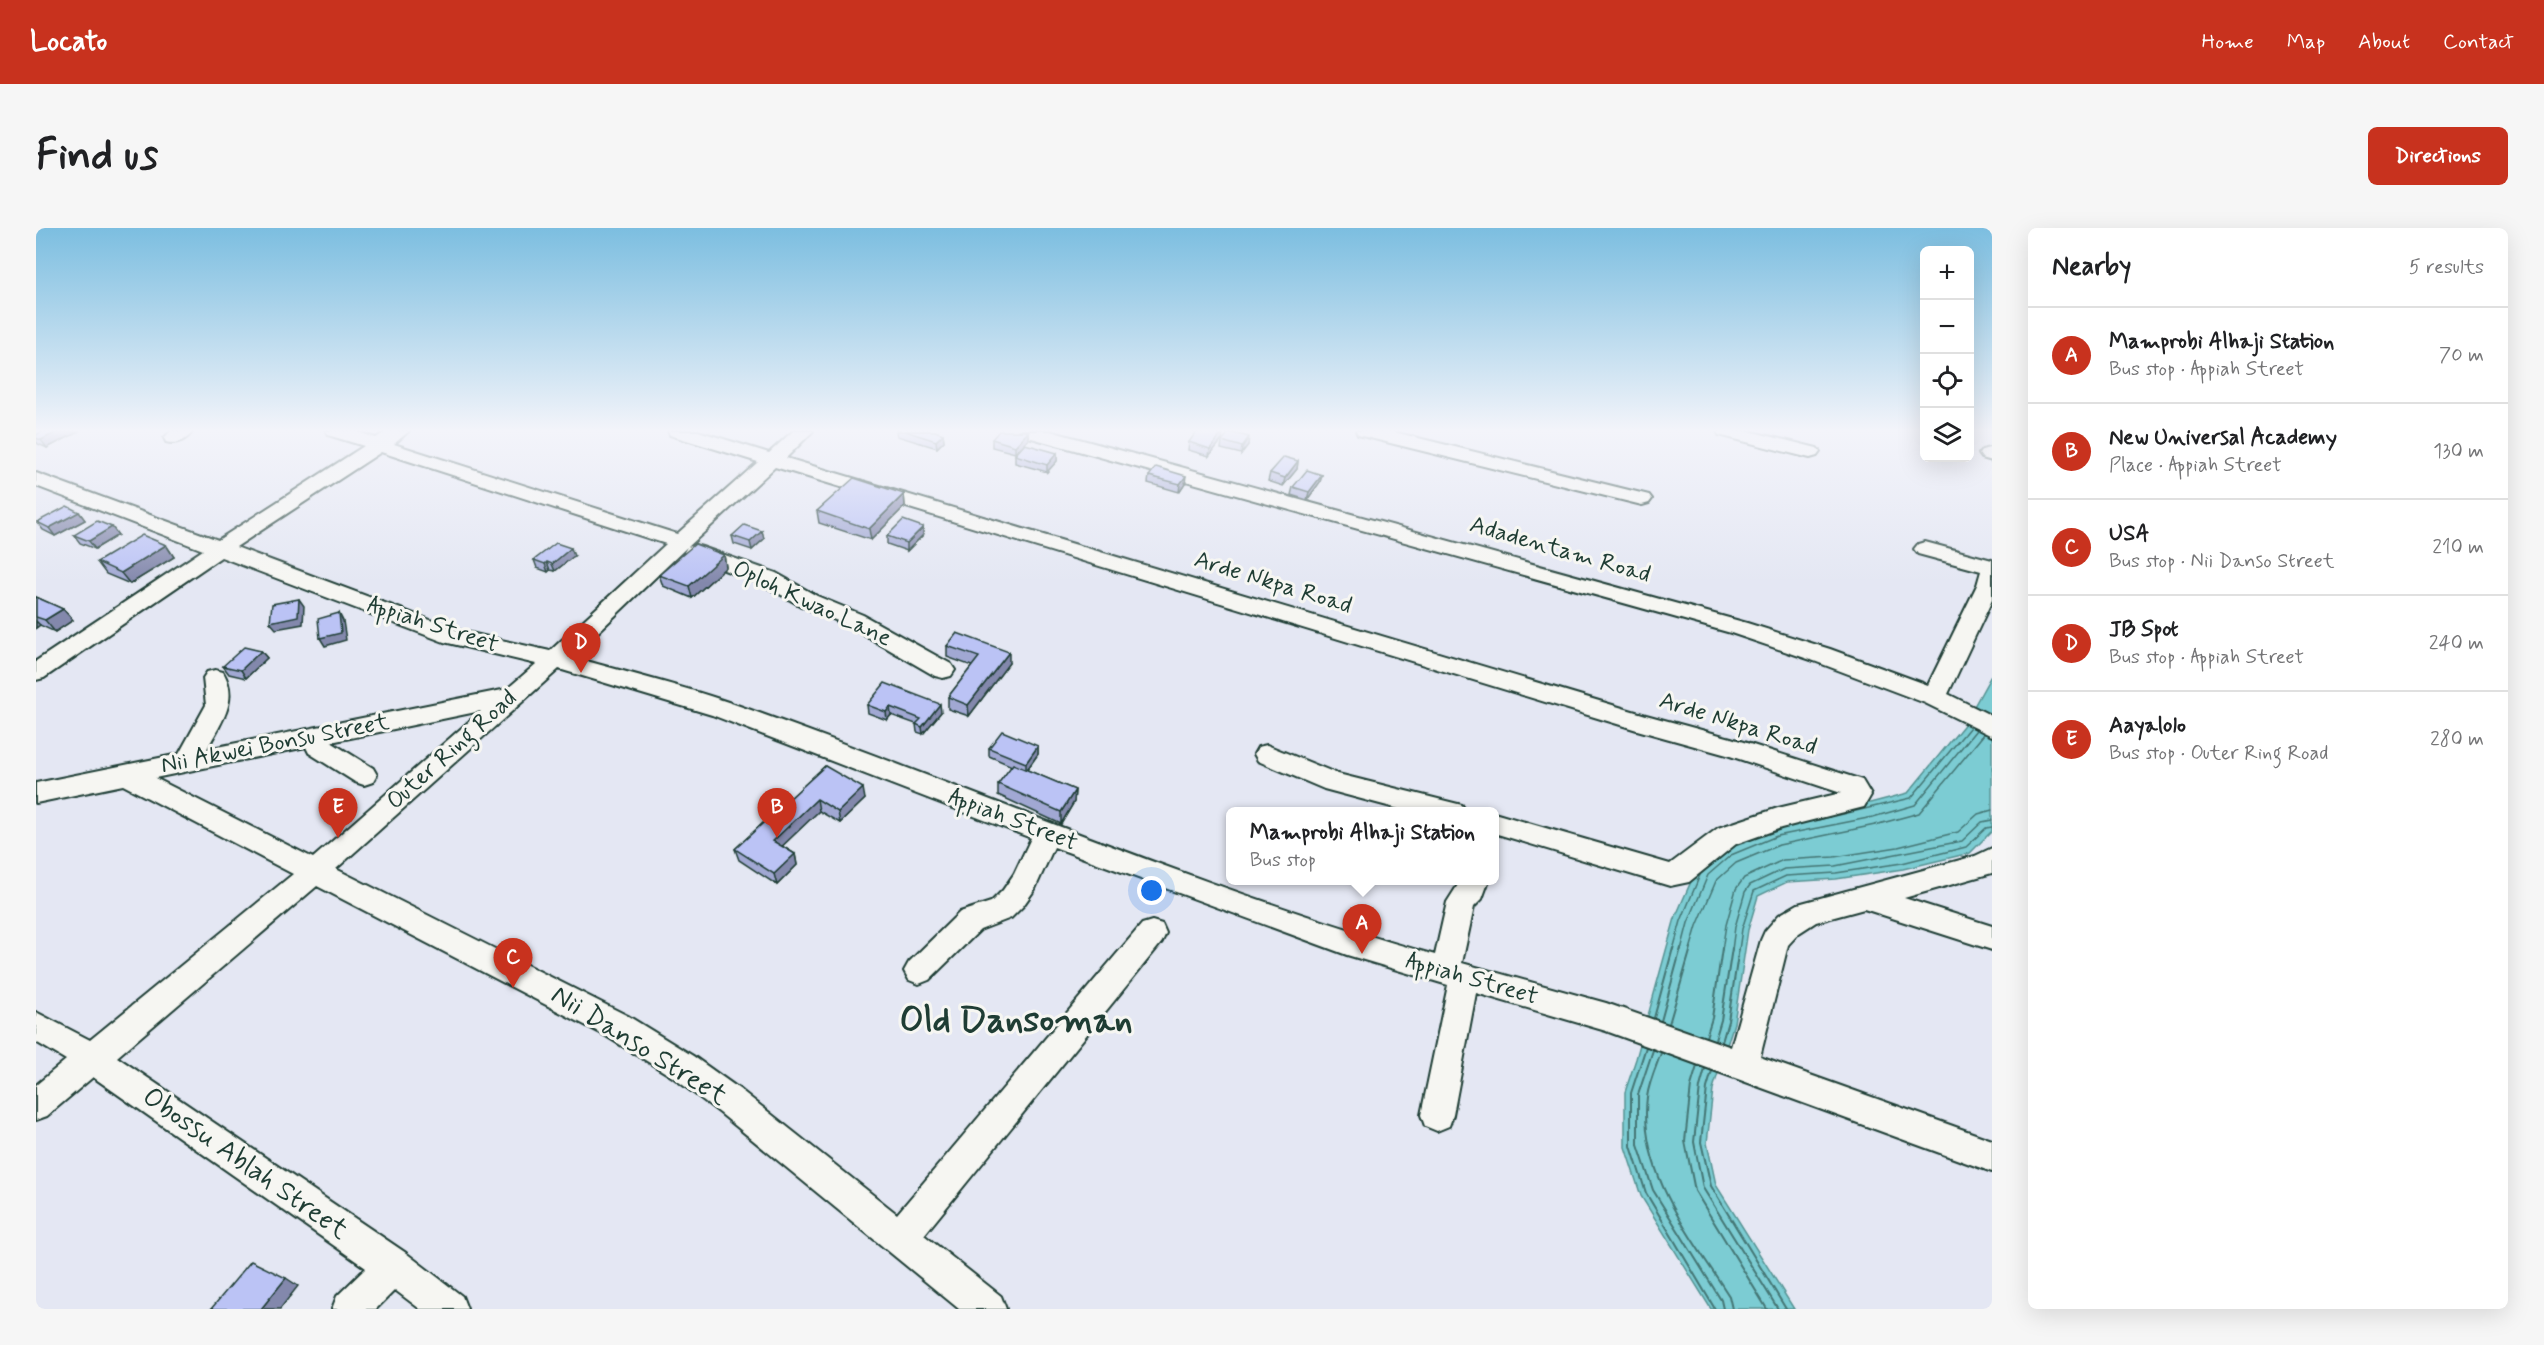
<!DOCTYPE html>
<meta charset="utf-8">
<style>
:root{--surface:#fff;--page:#f6f6f6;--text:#202124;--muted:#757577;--line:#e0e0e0;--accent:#c8321e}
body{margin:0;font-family:Mynerve,sans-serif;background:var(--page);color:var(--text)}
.controls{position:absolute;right:18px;top:18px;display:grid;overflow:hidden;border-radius:9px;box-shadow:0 6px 24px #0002}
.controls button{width:54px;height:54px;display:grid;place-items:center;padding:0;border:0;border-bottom:2px solid var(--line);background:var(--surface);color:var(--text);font:30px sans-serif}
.you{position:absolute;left:1116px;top:663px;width:21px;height:21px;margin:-15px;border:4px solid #fff;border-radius:50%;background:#1a73e8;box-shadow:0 0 0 9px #1a73e833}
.badge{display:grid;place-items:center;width:39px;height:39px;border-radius:50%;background:var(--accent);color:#fff;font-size:20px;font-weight:700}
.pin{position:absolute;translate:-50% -50px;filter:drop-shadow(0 2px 3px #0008)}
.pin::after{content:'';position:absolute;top:32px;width:21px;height:18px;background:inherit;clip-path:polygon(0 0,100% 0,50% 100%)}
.popup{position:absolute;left:1190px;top:579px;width:273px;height:78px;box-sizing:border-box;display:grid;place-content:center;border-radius:9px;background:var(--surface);filter:drop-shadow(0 2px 4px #0005);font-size:20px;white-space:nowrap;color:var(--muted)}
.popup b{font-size:22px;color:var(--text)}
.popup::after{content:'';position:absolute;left:50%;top:100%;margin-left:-12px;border:12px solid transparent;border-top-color:var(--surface)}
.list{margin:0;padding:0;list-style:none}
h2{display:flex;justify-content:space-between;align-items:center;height:78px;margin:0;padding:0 24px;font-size:26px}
h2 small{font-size:20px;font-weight:400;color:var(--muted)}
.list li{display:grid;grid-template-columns:39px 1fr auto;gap:18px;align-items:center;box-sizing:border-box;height:96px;padding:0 24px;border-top:2px solid var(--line)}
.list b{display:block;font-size:22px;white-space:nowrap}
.list p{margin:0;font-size:20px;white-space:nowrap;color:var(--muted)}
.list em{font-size:20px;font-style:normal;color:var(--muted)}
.icon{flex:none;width:33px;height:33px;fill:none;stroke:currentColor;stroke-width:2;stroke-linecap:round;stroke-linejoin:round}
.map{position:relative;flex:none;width:1956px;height:1081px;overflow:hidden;border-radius:9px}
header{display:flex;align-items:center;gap:36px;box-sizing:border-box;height:84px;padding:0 30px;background:var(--accent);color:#fff}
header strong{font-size:28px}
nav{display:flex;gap:33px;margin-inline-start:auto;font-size:21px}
.intro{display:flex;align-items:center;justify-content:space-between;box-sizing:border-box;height:144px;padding:0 36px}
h1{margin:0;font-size:42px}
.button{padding:15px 27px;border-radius:9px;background:var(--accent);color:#fff;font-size:21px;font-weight:700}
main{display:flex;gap:36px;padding:0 36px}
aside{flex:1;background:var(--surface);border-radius:9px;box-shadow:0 6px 24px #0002}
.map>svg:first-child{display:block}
.water{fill:#7bccd3;stroke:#569393;stroke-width:1.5}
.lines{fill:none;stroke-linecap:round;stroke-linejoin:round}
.shore-far1{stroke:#447674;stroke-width:1.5}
.shore{stroke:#447674;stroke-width:2}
.minor-casing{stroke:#1f3d34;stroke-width:4}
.minor{fill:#f6f6f2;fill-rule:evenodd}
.wall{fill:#a1a8d3;stroke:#1f3d34;stroke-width:1.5}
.shaded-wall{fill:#8388ac;stroke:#1f3d34;stroke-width:1.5}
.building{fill:#bbc3f5;stroke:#1f3d34;stroke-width:1.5}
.labels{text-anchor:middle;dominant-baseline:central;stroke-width:6;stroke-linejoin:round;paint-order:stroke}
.street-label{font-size:24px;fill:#1f3d34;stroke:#f6f6f2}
.near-street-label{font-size:28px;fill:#1f3d34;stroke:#f6f6f2}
.near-district-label{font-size:36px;font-weight:bold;fill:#1f3d34;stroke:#f6f6f2}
</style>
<header>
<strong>Locato</strong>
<nav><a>Home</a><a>Map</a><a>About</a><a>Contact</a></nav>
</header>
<div class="intro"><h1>Find us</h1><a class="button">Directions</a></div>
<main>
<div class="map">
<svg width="1956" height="1081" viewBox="0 0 1956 1081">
<rect width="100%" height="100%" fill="#e4e7f3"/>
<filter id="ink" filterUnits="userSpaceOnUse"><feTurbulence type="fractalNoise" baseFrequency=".0167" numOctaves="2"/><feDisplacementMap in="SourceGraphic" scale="12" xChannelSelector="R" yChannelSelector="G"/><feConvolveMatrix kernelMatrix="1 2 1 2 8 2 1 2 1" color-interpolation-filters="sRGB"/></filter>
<g filter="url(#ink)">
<!-- water -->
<path class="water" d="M1956,446V603L1934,625L1867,641L1800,651L1751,654L1722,668L1712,702L1698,795L1677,861L1671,915L1680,957L1758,1081H1675L1605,968L1589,919V864L1600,831L1639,690L1661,640L1687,616L1737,595L1834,575L1872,565L1927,498Z"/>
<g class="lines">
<!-- shore-far1 -->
<g class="shore-far1">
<path d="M1782,592L1875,570L1934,499"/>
<path d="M1637,722L1645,693L1664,647"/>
<path d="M1645,722L1652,695L1672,647L1695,627L1741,608L1837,589L1879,577L1940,502"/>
<path d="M1654,722L1661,698L1680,653L1700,635L1743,617L1839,597L1883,585L1948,506"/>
<path d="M1686,722L1690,697L1700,661L1708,650L1747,632L1798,629L1862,619L1922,604L1942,586L1956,582"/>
<path d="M1696,722L1699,699L1709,664L1714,657L1748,641L1799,638L1926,613L1946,594L1956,592"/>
<path d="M1703,722L1706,701L1718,663L1750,648L1800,645L1866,635L1930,619L1950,600L1956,599"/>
</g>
<!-- shore -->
<g class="shore">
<path d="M1618,790L1637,720"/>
<path d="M1625,793L1645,720"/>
<path d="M1633,796L1655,720"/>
<path d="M1670,809L1676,790L1686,720"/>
<path d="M1679,812L1685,792L1696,720"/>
<path d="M1686,814L1692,793L1703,720"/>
<path d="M1610,819L1595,865V918L1610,965L1679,1081"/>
<path d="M1617,822L1602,867V917L1617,962L1685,1072L1687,1081"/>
<path d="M1625,825C1620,839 1613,854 1611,869C1602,944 1655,1008 1693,1068L1696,1081"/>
<path d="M1661,838L1655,858L1649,913L1659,963L1731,1081"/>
<path d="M1669,841L1664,859L1658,914L1667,960L1742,1081"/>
<path d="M1676,843L1671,860L1665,914L1675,958L1750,1081"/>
</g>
<!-- minor casing -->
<g class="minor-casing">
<g id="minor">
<path d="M135,203H157C151,212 141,217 130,214L128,210Z"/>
<path d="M290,203H319L340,210L351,203H373L358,216L641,306L722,234L634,207L632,203H662L733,225L757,203H777L750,230L1610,487L1695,510L1826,552L1835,567L1828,579L1745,600L1700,616L1653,654L1634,658L1458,605V585L1634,636L1682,600L1742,580L1805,565L1691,527L1601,502L739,239L652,319L659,317L666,319L740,345L781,368L827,387L915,436L919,442L915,448L907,450L899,448L811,397L765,378L724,355L652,329L648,324L651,319L536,429C589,444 643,457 695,475C930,557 1159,660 1399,727L1411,674L1425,652H1453L1446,671L1438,679L1426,735L1570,775L1695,819L1725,712L1729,703L1743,687L1762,676L1939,628L1956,620V645L1868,670L1956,698V722L1828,681L1780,694L1763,705L1752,717L1724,829L1956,912V944L1570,803L1440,765L1417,887L1413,898L1401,903L1389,898L1385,887L1412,757L1311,727L1018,619L999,661L987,678L975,690L944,702L893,752L883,756L873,752L868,743L873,734L924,684L955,674L967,662L978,646L995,610L676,487L523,441L300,641L592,788L657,828L706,863L861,986L1106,696L1116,693L1126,696L1130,705L1126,714L888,1007L965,1068L970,1081H923L684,885L635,848L570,808L281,658L81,829L370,1025L426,1068L431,1081H384L359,1062L340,1081H296L301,1068L330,1040L57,849L11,888L0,892V857L30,832L0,814V784L54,812L257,646L87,557L0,575V555L143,526L170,477L167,450L171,444L179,442L187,444C204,472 184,496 171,521L471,461L500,436L408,414L185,329L8,450L0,452V433L167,322L0,258V245L182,312L328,218L292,207ZM345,224L630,316L514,423L421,402L200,319ZM445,483L277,630L119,550L270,519L273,525L319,554L328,557L337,554L341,547L337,540L295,514Z"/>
<path d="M983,203H1014L1711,395L1794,421L1892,457L1941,357L1945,343L1882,326L1878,321L1882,316L1889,314L1956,332V372L1912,466L1956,488V508L1889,475L1778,433L1695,405L985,207Z"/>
<path d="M1320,203H1354L1613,267L1616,271L1613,275L1606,277L1322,207Z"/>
<path d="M1681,203H1713L1781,220L1784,224L1781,228L1774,230L1683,207Z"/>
<path d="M1953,220L1956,221V233L1946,230L1943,226L1946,222Z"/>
<path d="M1231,517L1302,546L1426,577L1430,584H1374L1288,561L1222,533L1218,526L1222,519Z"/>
</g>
</g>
<!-- minor -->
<use href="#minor" class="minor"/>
</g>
<!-- wall -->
<g class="wall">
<path d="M860,203H899L907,206L908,213L901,220L861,208Z"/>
<path d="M42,204L11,220L2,216L0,213V207Z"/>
<path d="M992,204V212L979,225L956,219V211Z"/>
<path d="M1187,204L1186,212L1173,228L1152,222L1153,214Z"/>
<path d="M1186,213L1212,217L1205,226L1185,221Z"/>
<path d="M1021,225V233L1011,244L979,235V227Z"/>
<path d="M1262,233L1261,241L1247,258L1232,253L1234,245Z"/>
<path d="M1286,247L1284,254L1271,272L1255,267L1257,259Z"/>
<path d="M1113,248L1149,255L1143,264L1112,255Z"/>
<path d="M868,266L869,278L835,312L783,295L781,283Z"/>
<path d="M43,284L49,292L19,308L7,302L1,294Z"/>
<path d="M76,299L82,307L59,321L44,315L38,307Z"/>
<path d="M726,303L728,311L716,322L698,316L696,308Z"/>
<path d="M887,307L871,323L851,316V308Z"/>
<path d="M130,317L138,329L94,356L70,346L61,334Z"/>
<path d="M688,327L690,339L656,370L627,358L623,347Z"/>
<path d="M538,328L519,343L514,342L512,344L501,340L498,332Z"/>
<path d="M0,369L27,381L37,392L19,404L4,397L0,400Z"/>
<path d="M911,418L973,435L933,488L912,481V469L936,438L911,429Z"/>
<path d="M225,423L231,430L210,450L193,446L187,438Z"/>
<path d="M831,477L905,484L887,506L881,504L880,496L855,487L851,492L832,485Z"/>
<path d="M1002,518V526L991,542L1039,562L1038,574L1025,596L962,567V556L976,538L953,528V520Z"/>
<path d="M789,538L829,571L804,595L783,583L746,618L759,626L761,637L741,657L703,632L699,621Z"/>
</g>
<!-- shaded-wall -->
<g class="shaded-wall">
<path d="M23,203L42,204L11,220L5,212Z"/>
<path d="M992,204V212L979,225V218Z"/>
<path d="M1187,204L1186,212L1173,228L1174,221Z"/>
<path d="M907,206L908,213L901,220L900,213Z"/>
<path d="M1213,209L1212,217L1205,226L1206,219Z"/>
<path d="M1021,225V233L1011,244V237Z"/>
<path d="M1262,233L1261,241L1247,258L1249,250Z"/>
<path d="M1286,247L1284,254L1271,272L1273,264Z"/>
<path d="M1150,248L1149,255L1143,264L1144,256Z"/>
<path d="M868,266L869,278L835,312L833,301Z"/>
<path d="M43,284L49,292L19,308L13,300Z"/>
<path d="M76,299L82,307L59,321L53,313Z"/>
<path d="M887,299V307L871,323V315Z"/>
<path d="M726,303L728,311L716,322L714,314Z"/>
<path d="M130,317L138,329L94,356L85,345Z"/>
<path d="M535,320L538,328L519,343L516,336Z"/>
<path d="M688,327L690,339L656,370L653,358Z"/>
<path d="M511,334L514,342L512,344L509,336Z"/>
<path d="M263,371L268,378L267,396L240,401L234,394Z"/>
<path d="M27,381L37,392L19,404L9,392Z"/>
<path d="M303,385L307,393L310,412L289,418L284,410Z"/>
<path d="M0,393L4,397L0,400Z"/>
<path d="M225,423L231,430L210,450L205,442Z"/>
<path d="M973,424V435L933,488L932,477Z"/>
<path d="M904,476L905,484L887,506L886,499Z"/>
<path d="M854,479L855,487L851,492L850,484Z"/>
<path d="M1002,518V526L990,543V535Z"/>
<path d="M827,560L829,571L804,595L802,584Z"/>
<path d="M1039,562L1038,574L1025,596V584Z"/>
<path d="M781,571L783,583L740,624L737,613Z"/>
<path d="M759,626L761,637L741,657L738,646Z"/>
<path d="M250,1050L262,1058L244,1081H225Z"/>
</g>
<!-- building -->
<g class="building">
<path d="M7,203H23L5,212L0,210V207Z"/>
<path d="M869,203H899L907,206L900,213Z"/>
<path d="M963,203H989L992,204L979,218L956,211Z"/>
<path d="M1161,203H1184L1187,204L1174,221L1153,214Z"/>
<path d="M1193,204L1213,209L1206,219L1186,213Z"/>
<path d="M989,216L1021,225L1011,237L979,227Z"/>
<path d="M1248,229L1262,233L1249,250L1234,245Z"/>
<path d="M1120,239L1150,248L1144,256L1113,248Z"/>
<path d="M1271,242L1286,247L1273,264L1257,259Z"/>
<path d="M818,250L868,266L833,301L781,283Z"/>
<path d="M31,278L43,284L13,300L1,294Z"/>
<path d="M867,292L887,299L871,315L851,308Z"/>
<path d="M61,293L76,299L53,313L38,307Z"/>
<path d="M708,297L726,303L714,314L696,308Z"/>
<path d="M106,307L130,317L85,345L61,334Z"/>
<path d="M520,315L535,320L516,336L511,334L509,336L498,332Z"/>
<path d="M659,316L688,327L653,358L623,347Z"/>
<path d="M0,369L27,381L9,392L0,389Z"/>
<path d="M263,371L262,388L234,394L236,376Z"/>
<path d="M303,385L305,405L284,410L282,391Z"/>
<path d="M921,405L973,424L932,477L912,469L943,429L911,418Z"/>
<path d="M208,419L225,423L205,442L187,438Z"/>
<path d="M849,455L904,476L886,499L880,496L885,491L854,479L850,484L831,477Z"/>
<path d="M966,503L1002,518L990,535L953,520Z"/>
<path d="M977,536L1039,562L1025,584L962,556Z"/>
<path d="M789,538L827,560L802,584L781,571L737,613L759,626L738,646L699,621Z"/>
<path d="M215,1033L250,1050L225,1081H175Z"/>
</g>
</g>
<!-- sky -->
<linearGradient id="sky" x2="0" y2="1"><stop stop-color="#7cbee0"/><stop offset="0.57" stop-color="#f3f4fa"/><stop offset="1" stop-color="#f3f4fa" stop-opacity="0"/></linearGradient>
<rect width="1956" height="355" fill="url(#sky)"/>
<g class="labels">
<!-- street labels -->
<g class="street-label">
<text transform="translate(1524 322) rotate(16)">Adadentam Road</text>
<text transform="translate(1237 355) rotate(17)">Arde Nkpa Road</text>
<text transform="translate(776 376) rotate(25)">Oploh Kwao Lane</text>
<text transform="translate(397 397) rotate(18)">Appiah Street</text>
<text transform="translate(1702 496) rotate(17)">Arde Nkpa Road</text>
<text transform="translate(239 516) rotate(-11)">Nii Akwei Bonsu Street</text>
<text transform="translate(416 522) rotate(-42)">Outer Ring Road</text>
<text transform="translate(977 592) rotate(21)">Appiah Street</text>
<text transform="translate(1436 751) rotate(16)">Appiah Street</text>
</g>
<!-- near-street labels -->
<g class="near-street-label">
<text transform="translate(603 818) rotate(32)">Nii Danso Street</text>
<text transform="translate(209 936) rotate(35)">Obossu Ablah Street</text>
</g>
<!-- near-district labels -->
<g class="near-district-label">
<text x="980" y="793">Old Dansoman</text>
</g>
</g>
</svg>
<div class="controls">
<button>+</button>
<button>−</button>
<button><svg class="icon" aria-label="locate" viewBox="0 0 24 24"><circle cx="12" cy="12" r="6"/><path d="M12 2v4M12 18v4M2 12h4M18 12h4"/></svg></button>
<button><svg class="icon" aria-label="layers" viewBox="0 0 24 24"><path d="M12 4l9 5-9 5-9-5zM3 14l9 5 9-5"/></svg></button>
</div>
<div class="you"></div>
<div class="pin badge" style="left:1326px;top:726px">A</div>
<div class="popup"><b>Mamprobi Alhaji Station</b>Bus stop</div>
<div class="pin badge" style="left:741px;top:610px">B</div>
<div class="pin badge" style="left:477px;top:760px">C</div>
<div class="pin badge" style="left:545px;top:445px">D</div>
<div class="pin badge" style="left:302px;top:610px">E</div>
</div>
<aside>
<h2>Nearby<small>5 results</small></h2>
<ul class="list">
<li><span class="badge">A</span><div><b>Mamprobi Alhaji Station</b><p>Bus stop · Appiah Street</p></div><em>70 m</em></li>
<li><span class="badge">B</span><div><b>New Universal Academy</b><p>Place · Appiah Street</p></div><em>130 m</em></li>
<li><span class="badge">C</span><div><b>USA</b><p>Bus stop · Nii Danso Street</p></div><em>210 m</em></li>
<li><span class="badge">D</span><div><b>JB Spot</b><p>Bus stop · Appiah Street</p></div><em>240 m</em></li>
<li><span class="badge">E</span><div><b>Aayalolo</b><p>Bus stop · Outer Ring Road</p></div><em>280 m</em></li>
</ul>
</aside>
</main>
